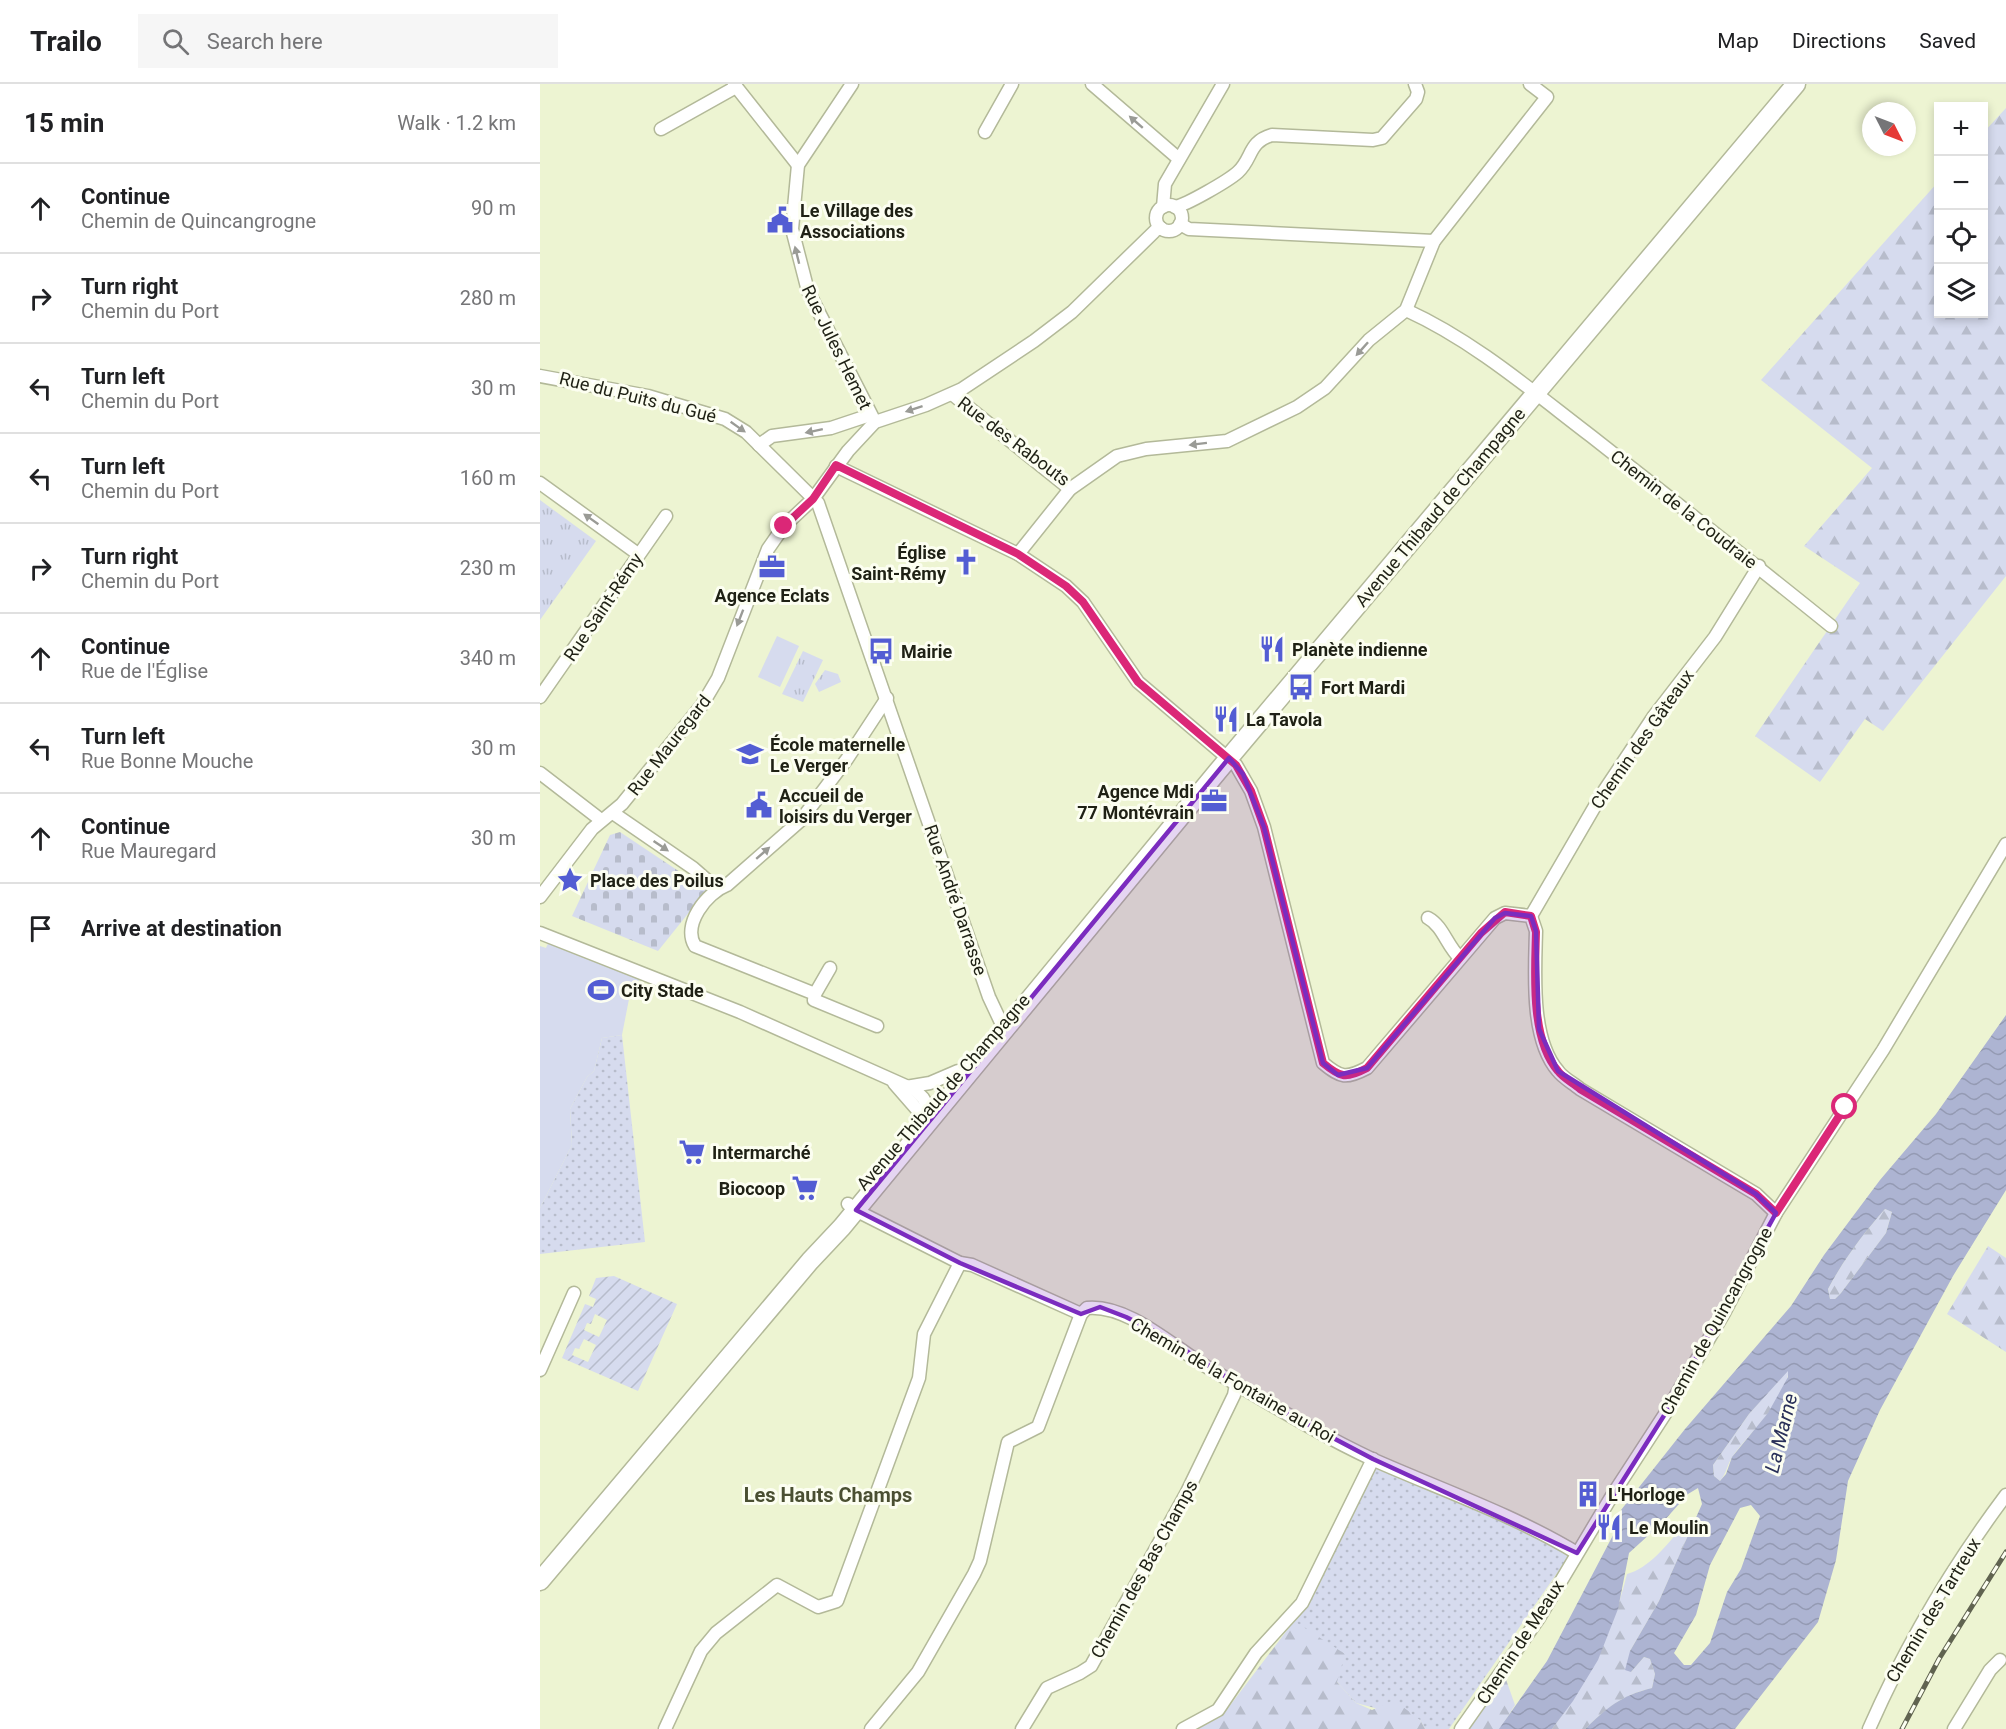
<!DOCTYPE html>
<meta charset="utf-8">
<style>
:root{--surface:#fff;--page:#f6f6f6;--text:#202124;--muted:#757577;--line:#e0e0e0}
body{margin:0;font-family:Roboto,sans-serif;background:var(--page);color:var(--text)}
.controls{position:absolute;right:18px;top:18px;display:grid;overflow:hidden;border-radius:0px;box-shadow:0 3px 9px #0003}
.controls button{width:54px;height:54px;display:grid;place-items:center;padding:0;border:0;border-bottom:2px solid var(--line);background:var(--surface);color:var(--text);font:30px sans-serif}
.compass{position:absolute;left:1322px;top:18px;width:54px;height:54px;border-radius:50%;background:var(--surface);box-shadow:0 3px 9px #0003;rotate:132deg}
.stop{position:absolute;width:18px;height:18px;margin:-14px;border:4px solid #db2777;border-radius:50%;background:#fff}
.stop.end{background:#db2777;border-color:#fff;box-shadow:0 2px 6px #0008}
.list{margin:0;padding:0;list-style:none}
h2{display:flex;justify-content:space-between;align-items:center;height:78px;margin:0;padding:0 24px;font-size:26px}
h2 small{font-size:20px;font-weight:400;color:var(--muted)}
.list li{display:grid;grid-template-columns:39px 1fr auto;gap:18px;align-items:center;box-sizing:border-box;height:90px;padding:0 24px;border-top:2px solid var(--line)}
.list b{display:block;font-size:22px;white-space:nowrap}
.list p{margin:0;font-size:20px;white-space:nowrap;color:var(--muted)}
.list em{font-size:20px;font-style:normal;color:var(--muted)}
.icon{flex:none;width:33px;height:33px;fill:none;stroke:currentColor;stroke-width:2;stroke-linecap:round;stroke-linejoin:round}
.map{position:relative;flex:none;width:1466px;height:1645px;overflow:hidden}
header{display:flex;align-items:center;gap:36px;box-sizing:border-box;height:84px;padding:0 30px;background:var(--surface);border-bottom:2px solid var(--line)}
header strong{font-size:28px}
nav{display:flex;gap:33px;margin-inline-start:auto;font-size:21px}
.search{width:420px;height:54px;background:var(--page);display:flex;align-items:center;gap:15px;box-sizing:border-box;padding:0 21px;border-radius:0px;color:var(--muted);font-size:22px}
main{display:flex}
aside{flex:1;background:var(--surface)}
.map>svg:first-child{display:block}
.grass{fill:url(#grass-dots)}
.forest{fill:url(#forest-firs)}
.cemetery{fill:url(#cemetery-stones)}
.park{fill:url(#park-tufts)}
.garden{fill:url(#garden-furrows);fill-rule:evenodd}
.pitch{fill:#d6dbee}
.water{fill:url(#water-waves);fill-rule:evenodd}
.lines{fill:none;stroke-linecap:round;stroke-linejoin:round}
.street-casing{stroke:#b3b999;stroke-width:15}
.primary-casing{stroke:#b3b999;stroke-width:21}
.street{stroke:#fff;stroke-width:12}
.primary{stroke:#fff;stroke-width:18}
.rail-casing{stroke:#606350;stroke-width:5}
.rail{stroke:#fcfef1;stroke-width:3;stroke-dasharray:9;stroke-linecap:butt}
.oneway{fill:#9a9b96}
.route{stroke:#db2777;stroke-width:8}
.marked{fill:#7b2cbf;fill-opacity:0.2;stroke:#7b2cbf;stroke-width:4.5;stroke-linejoin:round}
.labels{text-anchor:middle;dominant-baseline:central;stroke-width:6;stroke-linejoin:round;paint-order:stroke}
.poi-label{font-size:18px;font-weight:bold;fill:#1f2115;stroke:#fcfef1;text-anchor:start}
.street-label{font-size:18px;fill:#1f2115;stroke:#fcfef1}
.water-label{font-size:20px;font-style:italic;fill:#293059;stroke:#fcfef1}
.neighbourhood-label{font-size:20px;font-weight:bold;fill:#4a4f32;stroke:#fcfef1}
</style>
<header>
<strong>Trailo</strong>
<div class="search"><svg class="icon" aria-label="search" viewBox="0 0 24 24"><circle cx="10" cy="10" r="6"/><path d="M15 15l6 6"/></svg>Search here</div>
<nav><a>Map</a><a>Directions</a><a>Saved</a></nav>
</header>
<main>
<aside>
<h2>15 min<small>Walk · 1.2 km</small></h2>
<ul class="list">
<li><svg class="icon" aria-label="ahead" viewBox="0 0 24 24"><path d="M12 20V5M6 11l6-6 6 6"/></svg><div><b>Continue</b><p>Chemin de Quincangrogne</p></div><em>90 m</em></li>
<li><svg class="icon" aria-label="right" viewBox="0 0 24 24"><path d="M7 20v-9h11M14 6l5 5-5 5"/></svg><div><b>Turn right</b><p>Chemin du Port</p></div><em>280 m</em></li>
<li><svg class="icon" aria-label="left" viewBox="0 0 24 24"><path d="M17 20v-9H6M10 6l-5 5 5 5"/></svg><div><b>Turn left</b><p>Chemin du Port</p></div><em>30 m</em></li>
<li><svg class="icon" aria-label="left" viewBox="0 0 24 24"><path d="M17 20v-9H6M10 6l-5 5 5 5"/></svg><div><b>Turn left</b><p>Chemin du Port</p></div><em>160 m</em></li>
<li><svg class="icon" aria-label="right" viewBox="0 0 24 24"><path d="M7 20v-9h11M14 6l5 5-5 5"/></svg><div><b>Turn right</b><p>Chemin du Port</p></div><em>230 m</em></li>
<li><svg class="icon" aria-label="ahead" viewBox="0 0 24 24"><path d="M12 20V5M6 11l6-6 6 6"/></svg><div><b>Continue</b><p>Rue de l'Église</p></div><em>340 m</em></li>
<li><svg class="icon" aria-label="left" viewBox="0 0 24 24"><path d="M17 20v-9H6M10 6l-5 5 5 5"/></svg><div><b>Turn left</b><p>Rue Bonne Mouche</p></div><em>30 m</em></li>
<li><svg class="icon" aria-label="ahead" viewBox="0 0 24 24"><path d="M12 20V5M6 11l6-6 6 6"/></svg><div><b>Continue</b><p>Rue Mauregard</p></div><em>30 m</em></li>
<li><svg class="icon" aria-label="arrive" viewBox="0 0 24 24"><path d="M6 21V4h12l-3 4 3 4H6"/></svg><div><b>Arrive at destination</b></div></li>
</ul>
</aside>
<div class="map">
<svg width="1466" height="1645" viewBox="0 0 1466 1645">
<defs>
<pattern id="grass-dots" width="8" height="8" patternUnits="userSpaceOnUse" patternTransform="scale(1.5)"><rect width="8" height="8" fill="#d6dbee"/><path d="M2 2h.1M6 6h.1" fill="none" stroke="#b7bccb" stroke-width="1.8" stroke-linecap="round"/></pattern>
<pattern id="forest-firs" width="22" height="20" patternUnits="userSpaceOnUse" patternTransform="scale(1.5)"><rect width="22" height="20" fill="#d6dbee"/><path d="M5 1l3.5 6h-7zM16 11l3.5 6h-7z" fill="#b7bccb"/></pattern>
<pattern id="cemetery-stones" width="16" height="16" patternUnits="userSpaceOnUse" patternTransform="scale(1.5)"><rect width="16" height="16" fill="#d6dbee"/><path d="M2 7V4a2 2 0 0 1 4 0v3zM10 15v-3a2 2 0 0 1 4 0v3z" fill="#b7bccb"/></pattern>
<pattern id="park-tufts" width="24" height="20" patternUnits="userSpaceOnUse" patternTransform="scale(1.5)"><rect width="24" height="20" fill="#d6dbee"/><path d="M3 7l-1-3M5 7V3M7 7l1-3M15 17l-1-3M17 17v-4M19 17l1-3" fill="none" stroke="#b7bccb"/></pattern>
<pattern id="garden-furrows" width="10" height="10" patternUnits="userSpaceOnUse" patternTransform="scale(1.5)"><rect width="10" height="10" fill="#d6dbee"/><path d="M-1 1l2-2M0 10L10 0M9 11l2-2" fill="none" stroke="#b7bccb"/></pattern>
<pattern id="water-waves" width="16" height="10" patternUnits="userSpaceOnUse" patternTransform="scale(1.5)"><rect width="16" height="10" fill="#adb4d2"/><path d="M0 5q4-4 8 0t8 0" fill="none" stroke="#949ab3"/></pattern>
</defs>
<rect width="100%" height="100%" fill="#edf4d2"/>
<!-- grass -->
<g class="grass">
<path d="M82,951L105,1158L0,1170V1124L32,1061L30,1025L47,993L54,987L62,954Z"/>
<path d="M833,1375L1033,1466L909,1645H885L880,1636L816,1619L797,1598L754,1537L768,1519Z"/>
</g>
<!-- forest -->
<g class="forest">
<path d="M1466,24V492L1343,647L1325,635L1280,698L1215,652L1320,499L1264,462L1332,384L1221,296L1398,98V230H1444V48Z"/>
<path d="M1345,1125L1352,1128L1346,1149L1301,1209L1295,1215H1290L1288,1205C1304,1175 1323,1150 1345,1125Z"/>
<path d="M1448,1162L1466,1174V1268L1407,1230Z"/>
<path d="M1248,1286C1250,1314 1207,1351 1193,1372C1187,1380 1187,1389 1180,1397L1174,1392L1173,1381L1209,1330Z"/>
<path d="M1141,1444L1151,1445L1119,1517L1090,1567L1091,1588L1104,1573L1110,1575L1115,1590L1112,1604C1082,1611 1067,1624 1045,1645H1012C1048,1597 1073,1548 1087,1490C1108,1485 1128,1460 1141,1444Z"/>
<path d="M754,1537L805,1570L797,1598L816,1619L832,1626L854,1616L880,1636L885,1645H658L682,1632Z"/>
<path d="M963,1587L975,1621L960,1645H918Z"/>
</g>
<!-- cemetery -->
<path class="cemetery" d="M80,748L167,806L118,867L32,832L70,751Z"/>
<!-- park -->
<g class="park">
<path d="M0,416L56,457L0,536Z"/>
<path d="M263,567L283,576L263,618L242,610Z"/>
<path d="M285,586L298,590L301,598L279,608L275,600Z"/>
</g>
<!-- garden -->
<path class="garden" d="M74,1192L137,1220L98,1307L22,1274L45,1220L53,1223L56,1215L49,1212L56,1194ZM55,1230L67,1236L59,1253L44,1246L47,1239L51,1240ZM44,1255L56,1261L48,1278L32,1271L35,1264L39,1265Z"/>
<!-- pitch -->
<g class="pitch">
<path d="M237,552L259,562L240,603L218,593Z"/>
<path d="M9,857L100,894L89,915L82,951L62,954L54,987L47,993L30,1025L32,1061L0,1124V862L6,864Z"/>
</g>
<!-- water -->
<path class="water" d="M1466,931V1106L1413,1192L1340,1326L1308,1397L1296,1476L1278,1538L1195,1645H1045C1068,1623 1080,1612 1112,1604L1115,1590L1110,1575L1104,1573L1091,1588L1085,1586L1090,1567L1119,1517L1162,1420L1158,1404L1148,1410L1122,1439L1089,1469L1078,1525L1058,1576L1033,1617L1012,1645H959L1007,1577L1081,1436V1426L1145,1345L1251,1222L1284,1171L1340,1096L1396,1030ZM1345,1125L1352,1128L1346,1149L1301,1209L1295,1215H1290L1288,1205C1304,1175 1323,1150 1345,1125ZM1248,1287V1293L1228,1329L1192,1373L1186,1390L1180,1397L1174,1392L1173,1381L1209,1330ZM1211,1421L1220,1432L1201,1485L1187,1508L1170,1559L1151,1581H1144L1134,1569L1156,1531L1170,1481L1200,1424Z"/>
<g class="lines">
<!-- street casing -->
<g class="street-casing">
<g id="street">
<path d="M194,0L258,81"/>
<path d="M312,0L258,81L252,145L268,207L335,338"/>
<path d="M552,0L639,75"/>
<path d="M121,45L196,3"/>
<path d="M445,48L472,0"/>
<circle cx="629" cy="134" r="13"/>
<path d="M623,123L625,100L683,0"/>
<path d="M635,123C646,121 688,97 698,88C713,74 708,58 732,51L833,56L842,54L876,15L878,8L875,0"/>
<path d="M640,140L649,145L894,157"/>
<path d="M866,226C934,257 992,307 1051,352C1131,415 1212,478 1291,542"/>
<path d="M0,292L108,312L185,335L206,348L278,419L449,913L465,947"/>
<path d="M412,310L530,405"/>
<path d="M219,361L232,352L291,344L330,331"/>
<path d="M296,382L478,470L526,502L543,518L598,598L696,681L711,707L724,743L783,979C801,994 806,995 827,984L955,834L965,829L991,832L996,847C995,888 990,955 1018,987C1023,994 1033,999 1040,1005L1216,1110L1236,1129"/>
<path d="M0,399L98,470"/>
<path d="M478,470L530,405L577,372L606,365L687,357L757,323L785,304L829,256L866,226L894,157L1007,13L990,0"/>
<path d="M0,613L126,432"/>
<path d="M0,689L61,736"/>
<path d="M73,729L153,784L177,805"/>
<path d="M0,813L52,745L82,720L162,621L178,594L228,465L244,442L273,415L308,367L335,338L386,321L422,305L494,257L532,228L616,146L621,144"/>
<path d="M991,832L1062,710L1114,632L1175,553L1219,482"/>
<path d="M888,834C903,842 907,862 920,874"/>
<path d="M0,849L200,928L375,1006L383,1014L393,1031"/>
<path d="M275,910L290,884"/>
<path d="M337,942L274,916L275,910L155,862C142,841 166,809 187,801L261,736L307,675L347,614"/>
<path d="M354,999L381,1030L393,1031"/>
<path d="M366,1003L390,999L418,987"/>
<path d="M308,1120L321,1129L420,1179L432,1181L541,1230L547,1224C588,1220 633,1263 667,1283C722,1315 776,1349 834,1376C902,1406 974,1431 1037,1469"/>
<path d="M0,1286L34,1209"/>
<path d="M125,1645L161,1567L176,1549L237,1501L278,1523L297,1517L379,1294L384,1250L420,1179"/>
<path d="M331,1645L378,1588L434,1490L440,1477L468,1358L498,1343L541,1230"/>
<path d="M482,1645L507,1604L540,1589L551,1582L646,1410L694,1311L696,1300"/>
<path d="M643,1645L678,1626L716,1569L762,1519L833,1375"/>
<path d="M921,1645L999,1534L1073,1410L1125,1330L1184,1229L1236,1129L1343,966L1466,760"/>
<path d="M1329,1645C1365,1563 1412,1483 1466,1411"/>
<path d="M1414,1645L1450,1586L1460,1576"/>
</g>
</g>
<!-- primary casing -->
<g class="primary-casing">
<path id="primary" d="M0,1497L270,1177L302,1143L678,687L1256,0"/>
</g>
<!-- street -->
<use href="#street" class="street"/>
<!-- primary -->
<use href="#primary" class="primary"/>
<!-- rail casing -->
<g class="rail-casing">
<path id="rail" d="M1362,1645L1399,1575L1466,1468"/>
</g>
<!-- rail -->
<use href="#rail" class="rail"/>
</g>
<!-- one-way arrows -->
<defs><path id="oneway-solid" d="M-6-.8H1V-3.2L6.5 0L1 3.2V.8H-6Z" transform="scale(1.5)"/></defs>
<g class="oneway">
<use href="#oneway-solid" transform="translate(596 38) rotate(-139)"/>
<use href="#oneway-solid" transform="translate(257 171) rotate(-104)"/>
<use href="#oneway-solid" transform="translate(822 265) rotate(132)"/>
<use href="#oneway-solid" transform="translate(374 325) rotate(162)"/>
<use href="#oneway-solid" transform="translate(198 343) rotate(35)"/>
<use href="#oneway-solid" transform="translate(274 347) rotate(168)"/>
<use href="#oneway-solid" transform="translate(658 360) rotate(173)"/>
<use href="#oneway-solid" transform="translate(51 435) rotate(-145)"/>
<use href="#oneway-solid" transform="translate(200 534) rotate(111)"/>
<use href="#oneway-solid" transform="translate(121 762) rotate(34)"/>
<use href="#oneway-solid" transform="translate(223 769) rotate(-41)"/>
</g>
<g class="lines">
<!-- route -->
<path class="route" d="M244,442L273,415L296,381L478,470L526,502L543,518L598,598L696,681L711,707L724,743L783,979C801,994 806,995 827,984L941,849L965,828L991,832L996,848C995,888 990,955 1018,987C1023,994 1033,999 1040,1005L1216,1110L1236,1129L1305,1023"/>
</g>
<!-- marked area -->
<path class="marked" d="M689,674L703,690L724,743L783,979L798,991L827,984L955,834L965,829L991,832L996,847L999,945L1018,987L1216,1110L1236,1129L1125,1330L1037,1469L833,1375L723,1317L620,1250L586,1233L560,1223L541,1230L420,1179L316,1126Z"/>
<!-- icons -->
<defs>
<g id="civic-bare" transform="scale(2.07)"><path d="M-.6-6.5H3V-4.5H.6V-3L4-1V1h2V6H-6V1h2V-1L-.6-3ZM-1.2 2.5V6h2.4V2.5Z" fill="#535dd3" stroke="#fcfef1" stroke-width="2.5" paint-order="stroke"/></g>
<g id="church-bare" transform="scale(2.07)"><path d="M-1.2-6h2.4v3.5h3.3v2.4h-3.3V6h-2.4V-.1h-3.3v-2.4h3.3Z" fill="#535dd3" stroke="#fcfef1" stroke-width="2.5" paint-order="stroke"/></g>
<g id="office-bare" transform="scale(2.07)"><path d="M-6-3h4V-5.5h4V-3h4V5H-6ZM-1-4.5V-3h2v-1.5ZM-6 0V1H6V0Z" fill="#535dd3" stroke="#fcfef1" stroke-width="2.5" paint-order="stroke"/></g>
<g id="restaurant-bare" transform="scale(2.07)"><path d="M-5-6h1v4h1v-4h1v4h1v-4h1v5L-1.5 .5V6h-2V.5L-5-1ZM5-6V6H3V1.5H1.5Q1.5-4 5-6Z" fill="#535dd3" stroke="#fcfef1" stroke-width="2.5" paint-order="stroke"/></g>
<g id="bus-bare" transform="scale(2.07)"><path d="M-5-6H5V4H4V6H2V4H-2V6H-4V4H-5ZM-3.5-4V0h7V-4ZM-3.5 1.2v1.5H-2V1.2ZM2 1.2v1.5H3.5V1.2Z" fill="#535dd3" stroke="#fcfef1" stroke-width="2.5" paint-order="stroke"/></g>
<g id="school-bare" transform="scale(2.07)"><path d="M0-5L7-2L0 1L-7-2ZM-4 1L0 2.5L4 1V4Q0 6-4 4Z" fill="#535dd3" stroke="#fcfef1" stroke-width="2.5" paint-order="stroke"/></g>
<g id="sight-bare" transform="scale(2.07)"><path d="M0-6L1.8-2.2L6-1.7L2.9 1.2L3.7 5.4L0 3.3L-3.7 5.4L-2.9 1.2L-6-1.7L-1.8-2.2Z" fill="#535dd3" stroke="#fcfef1" stroke-width="2.5" paint-order="stroke"/></g>
<g id="stadium-bare" transform="scale(2.07)"><path d="M0-5a6.5 5 0 1 0 0 10a6.5 5 0 1 0 0-10ZM-3.5-1.8h7v3.6h-7Z" fill="#535dd3" stroke="#fcfef1" stroke-width="2.5" paint-order="stroke"/></g>
<g id="supermarket-bare" transform="scale(2.07)"><path d="M-6-5.5h2.5l.6 2H6L4.5 2H-2.5L-4.4-4H-6ZM-1.5 3.2a1.3 1.3 0 1 0 .1 0ZM3 3.2a1.3 1.3 0 1 0 .1 0Z" fill="#535dd3" stroke="#fcfef1" stroke-width="2.5" paint-order="stroke"/></g>
<g id="building-bare" transform="scale(2.07)"><path d="M-4-6H4V6H1V3H-1V6H-4ZM-2.5-4.3h1.7v1.8h-1.7ZM.8-4.3h1.7v1.8H.8ZM-2.5-1h1.7V.8h-1.7ZM.8-1h1.7V.8H.8Z" fill="#535dd3" stroke="#fcfef1" stroke-width="2.5" paint-order="stroke"/></g>
</defs>
<g fill-rule="evenodd">
<use href="#civic-bare" x="240" y="136"/>
<use href="#church-bare" x="426" y="478"/>
<use href="#office-bare" x="232" y="483"/>
<use href="#restaurant-bare" x="732" y="565"/>
<use href="#bus-bare" x="341" y="567"/>
<use href="#bus-bare" x="761" y="603"/>
<use href="#restaurant-bare" x="686" y="635"/>
<use href="#school-bare" x="210" y="670"/>
<use href="#office-bare" x="674" y="717"/>
<use href="#civic-bare" x="219" y="721"/>
<use href="#sight-bare" x="30" y="796"/>
<use href="#stadium-bare" x="61" y="906"/>
<use href="#supermarket-bare" x="152" y="1068"/>
<use href="#supermarket-bare" x="265" y="1104"/>
<use href="#building-bare" x="1048" y="1410"/>
<use href="#restaurant-bare" x="1069" y="1443"/>
</g>
<g class="labels">
<!-- poi labels -->
<g class="poi-label">
<text x="260" y="126">Le Village des<tspan x="260" dy="21">Associations</tspan></text>
<text x="406" y="468" text-anchor="end">Église<tspan x="406" dy="21">Saint-Rémy</tspan></text>
<text x="232" y="511" text-anchor="middle">Agence Eclats</text>
<text x="752" y="565">Planète indienne</text>
<text x="361" y="567">Mairie</text>
<text x="781" y="603">Fort Mardi</text>
<text x="706" y="635">La Tavola</text>
<text x="230" y="660">École maternelle<tspan x="230" dy="21">Le Verger</tspan></text>
<text x="654" y="707" text-anchor="end">Agence Mdi<tspan x="654" dy="21">77 Montévrain</tspan></text>
<text x="239" y="711">Accueil de<tspan x="239" dy="21">loisirs du Verger</tspan></text>
<text x="50" y="796">Place des Poilus</text>
<text x="81" y="906">City Stade</text>
<text x="172" y="1068">Intermarché</text>
<text x="245" y="1104" text-anchor="end">Biocoop</text>
<text x="1068" y="1410">L'Horloge</text>
<text x="1089" y="1443">Le Moulin</text>
</g>
<!-- street labels -->
<g class="street-label">
<text transform="translate(297 263) rotate(64)">Rue Jules Hemet</text>
<text transform="translate(98 313) rotate(14)">Rue du Puits du Gué</text>
<text transform="translate(474 357) rotate(37)">Rue des Rabouts</text>
<text transform="translate(900 423) rotate(-50)">Avenue Thibaud de Champagne</text>
<text transform="translate(1144 425) rotate(38)">Chemin de la Coudraie</text>
<text transform="translate(63 523) rotate(-56)">Rue Saint-Rémy</text>
<text transform="translate(1102 655) rotate(-55)">Chemin des Gâteaux</text>
<text transform="translate(129 661) rotate(-52)">Rue Mauregard</text>
<text transform="translate(416 816) rotate(71)">Rue André Darrasse</text>
<text transform="translate(403 1008) rotate(-49)">Avenue Thibaud de Champagne</text>
<text transform="translate(1176 1237) rotate(-61)">Chemin de Quincangrogne</text>
<text transform="translate(693 1296) rotate(30)">Chemin de la Fontaine au Roi</text>
<text transform="translate(604 1485) rotate(-61)">Chemin des Bas Champs</text>
<text transform="translate(1393 1526) rotate(-59)">Chemin des Tartreux</text>
<text transform="translate(980 1558) rotate(-57)">Chemin de Meaux</text>
</g>
<!-- water labels -->
<g class="water-label">
<text transform="translate(1241 1349) rotate(-76)">La Marne</text>
</g>
<!-- neighbourhood labels -->
<g class="neighbourhood-label">
<text x="288" y="1411">Les Hauts Champs</text>
</g>
</g>
</svg>
<div class="controls">
<button>+</button>
<button>−</button>
<button><svg class="icon" aria-label="locate" viewBox="0 0 24 24"><circle cx="12" cy="12" r="6"/><path d="M12 2v4M12 18v4M2 12h4M18 12h4"/></svg></button>
<button><svg class="icon" aria-label="layers" viewBox="0 0 24 24"><path d="M12 4l9 5-9 5-9-5zM3 14l9 5 9-5"/></svg></button>
</div>
<svg class="compass" viewBox="-18 -18 36 36"><path d="M0-13l5 13h-10z" fill="#e53935"/><path d="M0 13l5-13h-10z" fill="#757577"/></svg>
<div class="stop" style="left:1305px;top:1023px"></div>
<div class="stop end" style="left:244px;top:442px"></div>
</div>
</main>
